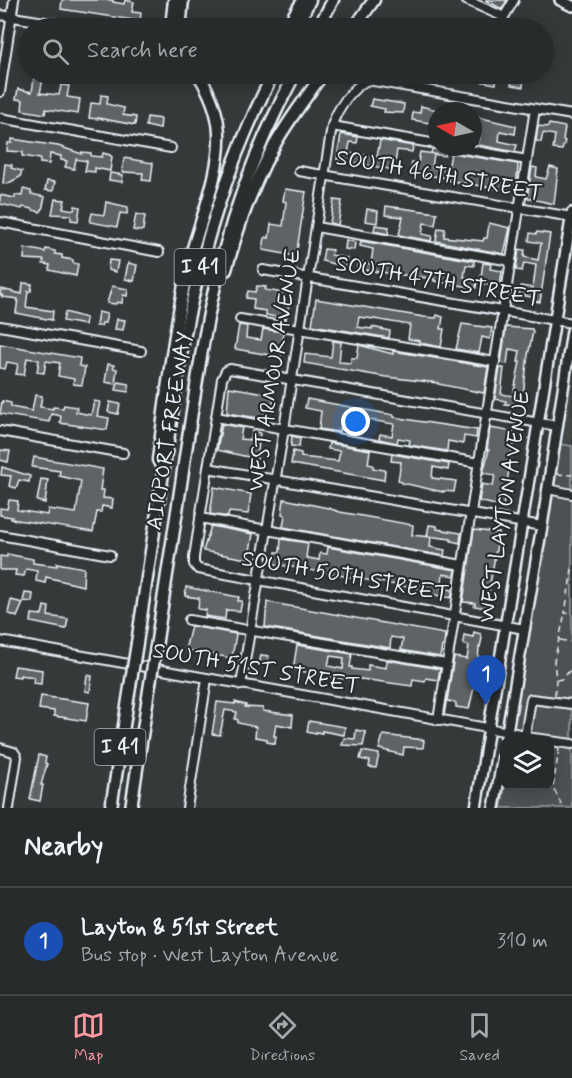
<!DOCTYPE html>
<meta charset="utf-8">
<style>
:root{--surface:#282b2c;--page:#303334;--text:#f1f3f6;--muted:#a5a7a9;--line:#444748;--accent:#ff9aa2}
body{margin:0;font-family:Mynerve,sans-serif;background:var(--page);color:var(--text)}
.controls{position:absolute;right:18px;bottom:18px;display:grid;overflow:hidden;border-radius:12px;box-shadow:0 3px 15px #0003}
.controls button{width:54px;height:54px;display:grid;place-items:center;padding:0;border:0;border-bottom:2px solid var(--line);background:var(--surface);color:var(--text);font:30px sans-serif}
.compass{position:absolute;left:428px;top:102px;width:54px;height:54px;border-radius:50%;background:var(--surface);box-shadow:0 3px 15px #0003;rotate:279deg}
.you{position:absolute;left:356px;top:422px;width:21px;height:21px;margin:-15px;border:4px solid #fff;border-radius:50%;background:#1a73e8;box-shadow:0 0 0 9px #1a73e833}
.badge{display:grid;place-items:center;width:39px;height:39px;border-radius:50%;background:var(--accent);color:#fff;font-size:20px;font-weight:700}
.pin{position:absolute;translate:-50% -50px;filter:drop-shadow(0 2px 3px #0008)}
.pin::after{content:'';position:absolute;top:32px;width:21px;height:18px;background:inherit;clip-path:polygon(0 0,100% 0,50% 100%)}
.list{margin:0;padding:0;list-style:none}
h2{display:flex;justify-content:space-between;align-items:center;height:78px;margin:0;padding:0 24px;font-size:26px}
h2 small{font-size:20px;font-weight:400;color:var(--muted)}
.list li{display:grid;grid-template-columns:39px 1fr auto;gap:18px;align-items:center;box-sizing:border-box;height:108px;padding:0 24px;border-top:2px solid var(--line)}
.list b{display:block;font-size:22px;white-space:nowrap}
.list p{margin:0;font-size:20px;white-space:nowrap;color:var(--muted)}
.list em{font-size:20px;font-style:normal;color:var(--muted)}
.icon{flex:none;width:33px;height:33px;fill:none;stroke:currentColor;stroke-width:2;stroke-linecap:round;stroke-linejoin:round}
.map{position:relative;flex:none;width:572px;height:808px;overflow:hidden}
.search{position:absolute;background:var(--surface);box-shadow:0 3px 15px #0003;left:18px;right:18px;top:18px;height:66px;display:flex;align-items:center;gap:15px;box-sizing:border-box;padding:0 21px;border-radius:33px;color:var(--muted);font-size:22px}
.sheet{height:186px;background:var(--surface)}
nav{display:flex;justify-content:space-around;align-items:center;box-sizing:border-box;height:84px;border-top:2px solid var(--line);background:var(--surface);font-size:16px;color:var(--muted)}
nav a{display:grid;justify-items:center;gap:3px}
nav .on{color:var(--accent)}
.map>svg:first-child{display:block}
.built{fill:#424647}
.green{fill:#4d5152;stroke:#9aa1a5;stroke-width:1.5}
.building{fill:#5f6365;stroke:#e8f1f8;stroke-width:1.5;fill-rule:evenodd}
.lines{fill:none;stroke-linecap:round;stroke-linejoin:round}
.minor-casing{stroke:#e8f1f8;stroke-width:12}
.major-casing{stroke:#e8f1f8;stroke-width:14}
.highway-casing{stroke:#e8f1f8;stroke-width:15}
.path{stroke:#e8f1f8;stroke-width:1.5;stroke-dasharray:6 4.5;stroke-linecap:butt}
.minor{stroke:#2a2d2e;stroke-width:8}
.major{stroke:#2a2d2e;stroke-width:9}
.highway{stroke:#2a2d2e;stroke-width:10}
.highway-bridge-casing{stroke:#e8f1f8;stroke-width:15;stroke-linecap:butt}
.highway-bridge{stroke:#2a2d2e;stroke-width:10}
.labels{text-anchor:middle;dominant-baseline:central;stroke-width:4.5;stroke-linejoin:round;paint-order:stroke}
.shield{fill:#2a2d2e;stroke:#afb6bb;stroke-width:1.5}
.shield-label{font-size:21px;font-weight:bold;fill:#e8f1f8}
.street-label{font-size:22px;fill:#e8f1f8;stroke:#2a2d2e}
</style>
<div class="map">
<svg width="572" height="808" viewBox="0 0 572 808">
<rect width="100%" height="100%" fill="#35393a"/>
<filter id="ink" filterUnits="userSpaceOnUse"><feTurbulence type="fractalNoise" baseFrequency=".0167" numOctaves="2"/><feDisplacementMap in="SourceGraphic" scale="12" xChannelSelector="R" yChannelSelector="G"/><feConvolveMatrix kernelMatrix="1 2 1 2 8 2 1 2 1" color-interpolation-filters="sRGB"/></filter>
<g filter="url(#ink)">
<!-- built -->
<path class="built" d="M572,354V446L559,444Z"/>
<!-- green -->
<path class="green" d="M559,444L572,446V808H501L505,786H550V740H512Z"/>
<!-- building -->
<g class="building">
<path d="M62,0H113V2L124,4L125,0L134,2L132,12L141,13L140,21L61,9Z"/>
<path d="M485,0H507L502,9Z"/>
<path d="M23,35L28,36V55L20,53Z"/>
<path d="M34,74H52L51,79L33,76Z"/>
<path d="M468,74H497L496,84L467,79Z"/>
<path d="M519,74H524L523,87L511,85L513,76H518Z"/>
<path d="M34,78L43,79L40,93L59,95L61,85L69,86L67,97L80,99L78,114L46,109L45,114L22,110L23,100L16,99L18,89L32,92Z"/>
<path d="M101,95L108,96L107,104L124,108L123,115L136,117L135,125L98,118V119L89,118L91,103L100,104Z"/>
<path d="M372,99L404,104L403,113L384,112L385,109L370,106Z"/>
<path d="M421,106L437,110V138L432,137L433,125L430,123L412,120L413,112L420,113Z"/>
<path d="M473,116L516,126L515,134L500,131L499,141L517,145L515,152L479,145L480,134L473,132Z"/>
<path d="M147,117L161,119L160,129L146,126Z"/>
<path d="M549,124L565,127L563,140L565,141L562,150L553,149L555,135L543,133L541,142L536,141L538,126L548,127Z"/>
<path d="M341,134L358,137L357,143L350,142L348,153L377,157L380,140L413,146L412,152L397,150L394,170L337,160Z"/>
<path d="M12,139L58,146L82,154V152L91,153V156L102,157L103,153L110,155L112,157L110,171L95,168V172L85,171L87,161L76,159L74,169L65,167L67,161L61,160V156L50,154L49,164L40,163V159L22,156L23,152L7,151L8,143H12Z"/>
<path d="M441,148L446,150L445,156L431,154L432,149Z"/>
<path d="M420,152L434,154L432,168L448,170L451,153L518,164L516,192L447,180V178L410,173L412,162L418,163Z"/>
<path d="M124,158L153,163L151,181L142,180L143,173L122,172Z"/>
<path d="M5,164L12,165L11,168L22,171L20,177L7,184L3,183Z"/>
<path d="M532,167L537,168L536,177L546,179L550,167L558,169L554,204L527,198Z"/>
<path d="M110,173L123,175L122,182L109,180Z"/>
<path d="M47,181L55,182L53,191L45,190Z"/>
<path d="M23,189L31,191V194L45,197L42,210L40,212L33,210V209L23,207L22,209L0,204V195L15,198V195L22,196Z"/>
<path d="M285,189L306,192L296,256L263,250L265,237L269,238L271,224L283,226L286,202L283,201Z"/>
<path d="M55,199L65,200L63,208L74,210L75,206L80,207L78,221L71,220V215L52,214Z"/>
<path d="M334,200L342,201L338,225L330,223Z"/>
<path d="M106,202L128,207L127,214L120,213L117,227L90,222L92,213L104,215Z"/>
<path d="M386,206L437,213L435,225L424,223L422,234L432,236L431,241L399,235L403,217L385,215Z"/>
<path d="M367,209L378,211L377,223L365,221Z"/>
<path d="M136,214L145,216L143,230L140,231L133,230Z"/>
<path d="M489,223L510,228L504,254L436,241L438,228L445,229L444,237L483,241L484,238H487Z"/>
<path d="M375,225L389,227L388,234L374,231Z"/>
<path d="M537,232L550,234L540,302L534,301L532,297L519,295L521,286L533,288L536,265L524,263L522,271L516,270L519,249L525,250L524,257L538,260L541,243L529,241L530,233L536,234Z"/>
<path d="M346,240L355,242L354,250L345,249Z"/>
<path d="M361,241L474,261V266L466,265L464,277L477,279L476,288L434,281V279L357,269L358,261L371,264L373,249L360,246Z"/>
<path d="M25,248L45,252L46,249L55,251V254L62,255V258L73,260V263L78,264L76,276L49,270L50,265L43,264L44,260L24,259Z"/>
<path d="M324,249L332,250L331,255L347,258L346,267L322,261Z"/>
<path d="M109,260L118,261L116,272L108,270Z"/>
<path d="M128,263L137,265L134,281L125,279Z"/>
<path d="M483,263L491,264L490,269L502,271L500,286L480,284Z"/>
<path d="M23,283L32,284L31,291H28L26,307L53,311L52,320L16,313L18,299L2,297L3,295H0L1,289L22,294Z"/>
<path d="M112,286L128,289L127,296L123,295L122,303L117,302L116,304L107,303Z"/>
<path d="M257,286L266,287L265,290L291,294L286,319L266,315V311L253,309L254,299L246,298L248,291L255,292Z"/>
<path d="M316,299L424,317L436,318L437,315L443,317L441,329H444L441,347L420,343V341L408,339L410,325L374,319L359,317L357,327L372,329V327L390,331L389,338L312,325Z"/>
<path d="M65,312L86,318L85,325L63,321Z"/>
<path d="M98,312L107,314L105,323H102L101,326H96Z"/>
<path d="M117,319L125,320L123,330L115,329Z"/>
<path d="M462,324L492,328L490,339L482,337L479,353L456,349Z"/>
<path d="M239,325L247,326L246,338L261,340L263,329L283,332L281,357L235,349Z"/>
<path d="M506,327L532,329L533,332L528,355L523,395H521L520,402H516L515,405L505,404L506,401L495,399L500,368H504L501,394L513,396L520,362H518L520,351L509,349L507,364L501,363Z"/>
<path d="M333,341L341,342L339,362L351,363V358H357L359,345L393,354V351L488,367L484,393L438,384V383L386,377L304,363L305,354L331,357Z"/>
<path d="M0,344L80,358L79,366L85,367L82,385L73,384L74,379L58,376L60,363L46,361L44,373L37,372L39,360L27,358L24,375L16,374L18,364L7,362L5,369L0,368Z"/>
<path d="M108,364L114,365L113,368L117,369L115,384L105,382Z"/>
<path d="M118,382L129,384L128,392L116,390Z"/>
<path d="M229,387L271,394V398L274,399L272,409L266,408L264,419L227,413Z"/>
<path d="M35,395L42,396L40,407L53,409V407L63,408L64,405L77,407L76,412L91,415L94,401L100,402L97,416L109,418L107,430L60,423L61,416L51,414L49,422L0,414L2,401L11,403V407L32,411Z"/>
<path d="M307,399L394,415V417L417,421L477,430L476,438L464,436L463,444L448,441L447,451L409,445L410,440L398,438L397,443L379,439L380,434L392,436L394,424L364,419L360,433L339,429V432L319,429L321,411L305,408Z"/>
<path d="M110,402L120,404L118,414L108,412Z"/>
<path d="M222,424L242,428L240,439L251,440L252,431L260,433L257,459L217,450Z"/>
<path d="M490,428L515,432L503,507L479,501L482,484L493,486L495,475L483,473L489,450H487Z"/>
<path d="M292,436L300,438L299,447L291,446Z"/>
<path d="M329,443L370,450L368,464L373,465V468L385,470L384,480L291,464L293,451L301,453V457L338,461L340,451L328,449Z"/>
<path d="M0,450L10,451L8,462L0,460Z"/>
<path d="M392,454L449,464L448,470L433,467L432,478L456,481L454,492L443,491V492L402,483V482L398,481L401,462L391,461Z"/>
<path d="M34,457L103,469L100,490H104L103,498L113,499L112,508L102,506L101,512H97L93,532L11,519L12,517L0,515V508L7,509L9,500L18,501L17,510L47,515L48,509L76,513L81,481L59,476L60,471L32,467Z"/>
<path d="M2,467L30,476L29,482L19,480L16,488L9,486L11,476L1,475Z"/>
<path d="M41,479L48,480L45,503L37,501Z"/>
<path d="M214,487L251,494L248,514L229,512L228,517L210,514Z"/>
<path d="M284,499L328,508L340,512L413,525L412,535L431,537L430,547L445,550L444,556L283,527L285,515L282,514Z"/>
<path d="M429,525L437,526V529L461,533L460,543L451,541V539L427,536Z"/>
<path d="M211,526L253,534L249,557L247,556V559L203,551Z"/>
<path d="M474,530L499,533L486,608L474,606L475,603L463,602Z"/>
<path d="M281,539L308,543L306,557L308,558L319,560L320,553L327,554L328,547L456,570L455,576L443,574L441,588L453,590L451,598L430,594L431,591L274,564L276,552H280Z"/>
<path d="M7,554L33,559V563L57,566V563L84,568L83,586L46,577L45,583L36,581L37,571L26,569L24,576L15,575L16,570H0V556L7,557Z"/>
<path d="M186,587L239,597L238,601H242L240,611L226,610L225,619L205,616L206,610L198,609L199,598L185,596Z"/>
<path d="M25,593L33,594L32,602L23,601Z"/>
<path d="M11,600L23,603L17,617L8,613Z"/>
<path d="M267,602L445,634L444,646H442L440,657L401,650L403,639L391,637L390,648L265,627Z"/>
<path d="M44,606L49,607L48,616L68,619L66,629L31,622L32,614L42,615Z"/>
<path d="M191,626L236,634L232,658L185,650Z"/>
<path d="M474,632L481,634L482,638L480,647H479L477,675L469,709L456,707V703L447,701L454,657L467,659L469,646L463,644L464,635L473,637Z"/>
<path d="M297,645L352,654L350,667H352V669L368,671V665L386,668L387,660L440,669L438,680L426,678L425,681L413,679L412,686L361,679L350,680L293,670ZM330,656L344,658L343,669L328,666Z"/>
<path d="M261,655L269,656L267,666L259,665Z"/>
<path d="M15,666L42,670L41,684L33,683L34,677L20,675V677L13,676Z"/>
<path d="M87,675L92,676L90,692L85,691Z"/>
<path d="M41,696L89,703L86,721L54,716V711L39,709Z"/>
<path d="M217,702L235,704V702L246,705L245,707L263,708V711L293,715L292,727L276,724L274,736H276L275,744L267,742V739L255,737L256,727L238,723V720L235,719L237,712L225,710L220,735L212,734Z"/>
<path d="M309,721L345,727L344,735L322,731V733L316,732V734L307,732Z"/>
<path d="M356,730L366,732L363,746L342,745L344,738L355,739Z"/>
<path d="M383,735L424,740L423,748L404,747L403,755L379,749Z"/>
<path d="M362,751L379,754L376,768L369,767L370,761L360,759Z"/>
<path d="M39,755L46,757L45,763L47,764L41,785H43L40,801L30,799Z"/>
</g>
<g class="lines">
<!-- minor casing -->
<g class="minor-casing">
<g id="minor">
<path d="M466,0L504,17L514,0"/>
<path d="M0,15L83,28"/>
<path d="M0,92L14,0"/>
<path d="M0,118L171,148"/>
<path d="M332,126L437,144"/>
<path d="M453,147L527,160"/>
<path d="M299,171L572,217"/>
<path d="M0,222L159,252"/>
<path d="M316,227L511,261"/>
<path d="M263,270L572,323"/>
<path d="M240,319L495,362"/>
<path d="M0,326L141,351"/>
<path d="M216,417L479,463"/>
<path d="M0,431L123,453"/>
<path d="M208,468L542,526"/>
<path d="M548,489L572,494"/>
<path d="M200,518L462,565"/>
<path d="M0,535L110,555"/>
<path d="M189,620L446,664"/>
<path d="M524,629L198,569L194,564V557L222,379L226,371L230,369L557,426"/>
<path d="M0,641L526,735"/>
<path d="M241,685L284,429L332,126C336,110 353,86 368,80L572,115"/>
<path d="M438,720L535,109"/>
<path d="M549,740L525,737L531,699L572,704"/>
<path d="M550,741L572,744"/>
<path d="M0,748L14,752L17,757L9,808"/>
<path d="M187,808L207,679"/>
</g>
</g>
<!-- major casing -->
<g class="major-casing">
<g id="major">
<path d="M560,0L572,6"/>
<path d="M476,808L572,213"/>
<path d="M494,808L542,526L572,331"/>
</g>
</g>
<!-- highway casing -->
<g class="highway-casing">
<g id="highway">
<path d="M183,0L181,19L183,28"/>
<path d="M174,28L172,18L174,0"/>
<path d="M286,28L303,0"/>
<path d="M296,28L310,0"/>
<path d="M318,28L333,0"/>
<path d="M354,28L374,0"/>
<path d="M226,270C238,227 252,185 274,146C288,121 306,97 323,74"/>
<path d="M164,471L158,460C166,395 174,330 188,266C198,225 221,175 219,133C218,113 209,91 198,74"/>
<path d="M137,643L183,343C202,247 229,160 273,74"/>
<path d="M156,647C165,584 176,521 185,457C196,388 205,318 224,251C240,189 265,130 295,74"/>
<path d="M111,808L130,687"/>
<path d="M131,808L149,690"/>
</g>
</g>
<!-- path -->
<g class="path">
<path d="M557,474L572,475"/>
<path d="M572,569L565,613L572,614"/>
<path d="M560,640L572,642"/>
<path d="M557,680L562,679L572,668"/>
<path d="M555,695L556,680L554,661L565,613"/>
<path d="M559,749L553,787L563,808"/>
</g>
<!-- minor -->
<use href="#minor" class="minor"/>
<!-- major -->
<use href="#major" class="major"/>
<!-- highway -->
<use href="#highway" class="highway"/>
<!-- highway-bridge casing -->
<g class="highway-bridge-casing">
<g id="highway-bridge">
<path d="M130,687L137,643"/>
<path d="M149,690L156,647"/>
</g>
</g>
<!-- highway-bridge -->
<use href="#highway-bridge" class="highway-bridge"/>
</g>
</g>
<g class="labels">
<!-- shield labels -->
<g class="shield">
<rect x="174.5" y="249" width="51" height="36" rx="4.5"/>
<rect x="94.5" y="729" width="51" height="36" rx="4.5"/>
</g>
<g class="shield-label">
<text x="200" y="267">I 41</text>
<text x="120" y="747">I 41</text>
</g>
<!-- street labels -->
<g class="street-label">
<text transform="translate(439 176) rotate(10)">SOUTH 46TH STREET</text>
<text transform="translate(438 282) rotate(10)">SOUTH 47TH STREET</text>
<text transform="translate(275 370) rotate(-81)">WEST ARMOUR AVENUE</text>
<text transform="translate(170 431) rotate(-81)">AIRPORT FREEWAY</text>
<text transform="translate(505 507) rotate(-81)">WEST LAYTON AVENUE</text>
<text transform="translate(345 577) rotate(10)">SOUTH 50TH STREET</text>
<text transform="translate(256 669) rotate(10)">SOUTH 51ST STREET</text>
</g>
</g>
</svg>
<div class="controls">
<button><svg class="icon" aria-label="layers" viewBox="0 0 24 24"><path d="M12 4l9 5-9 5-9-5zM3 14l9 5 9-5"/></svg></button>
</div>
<svg class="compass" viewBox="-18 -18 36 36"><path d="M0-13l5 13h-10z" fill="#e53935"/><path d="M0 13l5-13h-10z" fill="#a5a7a9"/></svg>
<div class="you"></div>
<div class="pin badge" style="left:486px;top:705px;background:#1a4fb4">1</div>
<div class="search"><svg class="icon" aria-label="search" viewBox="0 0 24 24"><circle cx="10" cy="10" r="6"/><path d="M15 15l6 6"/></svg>Search here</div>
</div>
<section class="sheet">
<h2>Nearby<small></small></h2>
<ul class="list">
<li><span class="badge" style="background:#1a4fb4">1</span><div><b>Layton &amp; 51st Street</b><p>Bus stop · West Layton Avenue</p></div><em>310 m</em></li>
</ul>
</section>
<nav>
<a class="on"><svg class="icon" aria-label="map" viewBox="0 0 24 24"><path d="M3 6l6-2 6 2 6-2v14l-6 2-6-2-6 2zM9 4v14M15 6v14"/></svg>Map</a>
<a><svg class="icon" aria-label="directions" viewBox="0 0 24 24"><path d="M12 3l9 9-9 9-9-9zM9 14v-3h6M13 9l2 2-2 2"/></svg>Directions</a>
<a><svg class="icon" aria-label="saved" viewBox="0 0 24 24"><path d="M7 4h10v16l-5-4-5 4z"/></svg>Saved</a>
</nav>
